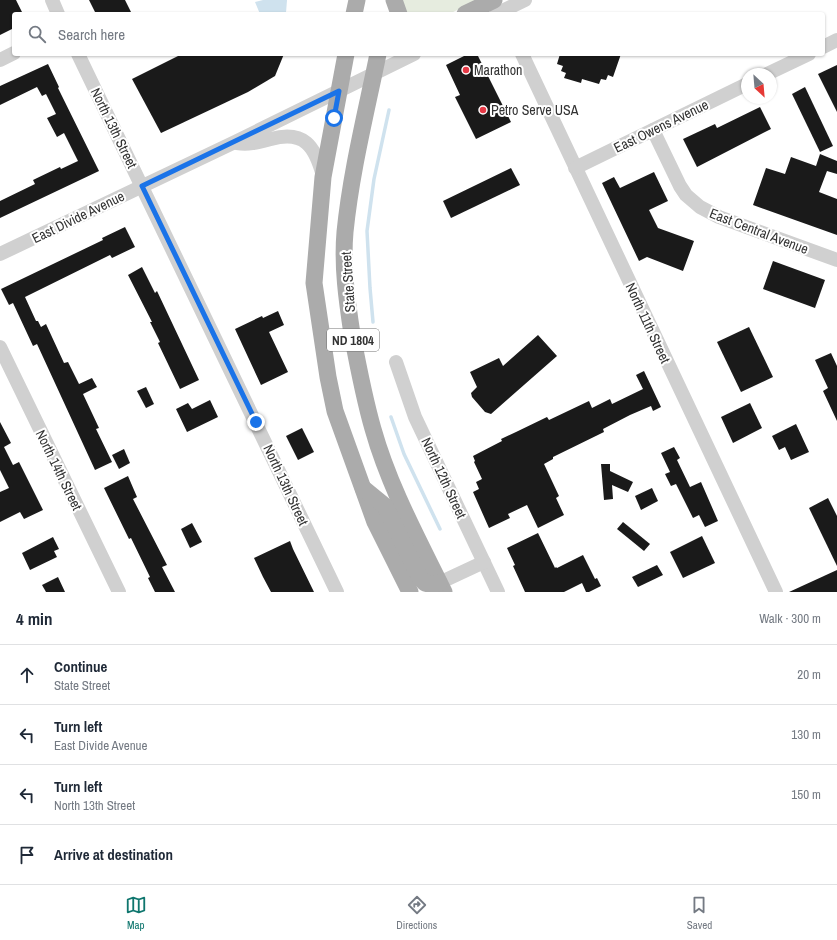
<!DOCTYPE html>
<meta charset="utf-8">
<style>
:root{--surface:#fff;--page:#f2f2f3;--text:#1f2937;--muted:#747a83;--line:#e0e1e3;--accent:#0f766e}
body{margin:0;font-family:"Archivo Narrow",sans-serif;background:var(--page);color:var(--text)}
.compass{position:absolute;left:741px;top:68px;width:36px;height:36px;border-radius:50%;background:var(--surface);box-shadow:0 1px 3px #0004;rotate:154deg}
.stop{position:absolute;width:12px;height:12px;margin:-9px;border:3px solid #1a73e8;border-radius:50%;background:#fff}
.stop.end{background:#1a73e8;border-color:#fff;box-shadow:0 1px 4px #0008}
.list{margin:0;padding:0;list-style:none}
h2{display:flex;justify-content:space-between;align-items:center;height:52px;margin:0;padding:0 16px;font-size:17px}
h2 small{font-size:13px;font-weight:400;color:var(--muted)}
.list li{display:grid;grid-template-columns:26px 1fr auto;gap:12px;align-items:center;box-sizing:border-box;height:60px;padding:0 16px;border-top:1px solid var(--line)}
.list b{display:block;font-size:15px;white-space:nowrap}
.list p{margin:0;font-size:13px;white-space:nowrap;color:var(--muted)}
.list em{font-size:13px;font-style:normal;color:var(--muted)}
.icon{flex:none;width:22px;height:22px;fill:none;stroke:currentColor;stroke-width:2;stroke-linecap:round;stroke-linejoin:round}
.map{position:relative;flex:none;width:837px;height:592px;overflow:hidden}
.search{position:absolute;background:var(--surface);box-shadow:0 1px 3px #0004;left:12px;right:12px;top:12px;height:44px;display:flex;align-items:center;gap:10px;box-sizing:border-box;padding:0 14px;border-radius:4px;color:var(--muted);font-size:15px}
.sheet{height:292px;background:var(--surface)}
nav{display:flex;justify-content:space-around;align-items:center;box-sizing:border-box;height:56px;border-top:1px solid var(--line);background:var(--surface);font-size:11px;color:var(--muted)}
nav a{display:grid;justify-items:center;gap:2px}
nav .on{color:var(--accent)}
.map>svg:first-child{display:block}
.green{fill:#e6ecdf}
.water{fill:#cfe2ee}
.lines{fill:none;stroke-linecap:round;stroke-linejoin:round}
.stream{stroke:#cfe2ee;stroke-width:3.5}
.building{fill:#1a1a1a}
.minor{stroke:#d0d0d0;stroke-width:14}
.major{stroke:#ababab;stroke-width:17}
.route{stroke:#1a73e8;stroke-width:5}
.poi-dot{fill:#e63946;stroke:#fff;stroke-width:1.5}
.labels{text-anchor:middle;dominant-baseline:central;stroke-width:4;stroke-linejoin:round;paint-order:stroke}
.shield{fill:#fff;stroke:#707070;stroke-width:1}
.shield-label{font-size:13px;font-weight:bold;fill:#333}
.poi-label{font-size:14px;fill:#333;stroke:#fff;text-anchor:start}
.street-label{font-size:14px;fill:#333;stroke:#fff}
</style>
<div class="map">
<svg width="837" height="592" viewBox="0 0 837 592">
<rect width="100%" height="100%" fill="#fff"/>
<!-- green -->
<path class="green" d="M400,0H478L449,14H405Z"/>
<!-- water -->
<path class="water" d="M263,0H287L286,13L260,14L255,2Z"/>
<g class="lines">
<!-- stream -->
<g class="stream">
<path d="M373,322L370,288L367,231L374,179L389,110"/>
<path d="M391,417L404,454L440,529"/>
</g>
</g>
<!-- building -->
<g class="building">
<path d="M0,0H16L23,14H14V28L0,35Z"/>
<path d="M89,0H125L132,14H96Z"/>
<path d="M182,54H284L275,76L248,92L161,133L132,79Z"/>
<path d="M468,54H477L511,122L476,139L455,97L460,95L446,65Z"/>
<path d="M560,54H621L613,77L608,75L606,80L601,79L599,84L582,79L581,83L564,78L566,73L561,71L563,66L557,64Z"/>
<path d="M48,64L59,87L58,88L99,171L0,218V201L35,184L33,180L60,167L61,169L78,161L64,133L57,137L47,118L56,114L46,94L42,96L37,87L0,105V86Z"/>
<path d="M837,65V112L818,74Z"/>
<path d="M805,87L833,146L820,152L792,94Z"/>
<path d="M760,107L771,129L697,167L683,139L715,124L717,128Z"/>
<path d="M820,154L837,161V174L827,171L819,192L837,199V235L753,205L766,168L785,174L791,157L816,166Z"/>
<path d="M511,168L520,185L451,218L443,201Z"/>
<path d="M654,172L668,201L649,210L658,228L694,241L683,271L647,257L639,261L602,183L614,177L620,188Z"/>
<path d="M125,227L135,247L112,258L110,255L25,297L36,321H38L41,327L46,324L64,363L68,362L79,384L92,378L97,387L83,394L99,428L96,429L112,462L95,470L37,344L33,346L13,303L9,305L1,289L103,240L102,238Z"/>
<path d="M773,261L825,280L815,308L763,289Z"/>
<path d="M142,267L155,293L157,291L199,380L180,389L158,343L160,342L150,322H152L128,275Z"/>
<path d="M278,311L284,325L269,332L288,372L261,385L235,329L262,316L263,318Z"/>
<path d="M749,327L773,377L741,392L717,342Z"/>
<path d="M538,335L557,356L491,414L485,412L472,397L471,393L477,387L470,372L499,358L503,366Z"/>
<path d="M831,353L837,366V421L823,391L828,388L815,360Z"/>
<path d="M644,371L661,407L653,411L651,406L630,415L603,429L604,432L553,457V459L544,464L559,496L556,498L564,515L538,528L527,505L508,514L510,518L489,528L473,492L479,489L476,482L482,479L474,462L475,461L473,456L502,441L501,439L516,432L547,417L549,420L589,401L592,408L610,399L612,404L643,389L636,375Z"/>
<path d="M146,387L154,404L146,408L137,391Z"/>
<path d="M210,400L218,417L187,432L176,409L188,403L192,409Z"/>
<path d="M750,403L762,428L733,443L721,417Z"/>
<path d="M0,422L11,443L4,447L13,465L19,462L43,510L24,519L20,512L0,522V492L9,488L0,470Z"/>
<path d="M796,424L809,452L791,460L785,447L779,450L772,436Z"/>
<path d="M302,428L314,452L298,460L286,436Z"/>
<path d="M674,447L680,458L677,460L690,487L701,482L718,521L705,527L699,515L693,518L676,484L671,486L665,474L670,472L661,453Z"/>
<path d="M124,449L130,463L119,469L112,455Z"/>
<path d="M601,464H610V471L633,482L628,492L612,485L613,499L604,500Z"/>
<path d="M128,476L137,497L133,499L167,565L162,567L175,592H155L148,578L150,577L131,538L129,539L104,488Z"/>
<path d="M652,488L658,501L641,510L635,496Z"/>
<path d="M828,498L837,516V566L809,508Z"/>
<path d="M623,522L650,544L644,551L617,529Z"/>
<path d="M192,523L202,542L190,548L181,529Z"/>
<path d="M538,533L555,568L556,567L557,568L583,555L595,579L597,578L601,586L589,592H586L582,583L564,592H525L513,566L515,565L507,548Z"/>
<path d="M702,536L715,563L683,578L670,552Z"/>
<path d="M53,537L59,549L54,551L57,557L30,570L22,553Z"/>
<path d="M290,541L293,549L314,592H271L263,577L254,558Z"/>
<path d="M657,565L663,575L638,587L632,577Z"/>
<path d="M837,570V592H789Z"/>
<path d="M58,577L65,592H46L42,585Z"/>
</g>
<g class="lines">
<!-- minor -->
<g class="minor">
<path d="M52,0L58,14"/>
<path d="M496,14L525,0"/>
<path d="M823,47L837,40"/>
<path d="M78,54L337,592"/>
<path d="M522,54L776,592"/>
<path d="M0,60L14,53"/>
<path d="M767,74L809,54"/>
<path d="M653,130L680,186L686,195L700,207L719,217L837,260"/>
<path d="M237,143C249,145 259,142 271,139C304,130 315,146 323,176"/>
<path d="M575,168L747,84"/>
<path d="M0,254L235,142L414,54"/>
<path d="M0,347L119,592"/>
<path d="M396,362L415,417L498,592"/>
<path d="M439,583L484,562"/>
</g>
<!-- major -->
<g class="major">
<path d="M394,0L399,14"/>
<path d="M354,14L357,0"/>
<path d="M465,14L494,0"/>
<path d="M346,54L323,177L314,283L328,377L335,411L375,522L410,592"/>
<path d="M378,54C366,113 351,172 345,232C342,266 347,301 352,334C358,366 364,398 373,429C389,486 418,539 444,592"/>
<path d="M363,488L385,506L415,568L421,579L425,583L432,585L439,583"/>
</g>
</g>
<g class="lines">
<!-- route -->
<path class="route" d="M256,422L142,186L339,91L334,118"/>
</g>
<!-- markers -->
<g class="poi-dot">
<circle cx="466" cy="70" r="4"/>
<circle cx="483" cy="110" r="4"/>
</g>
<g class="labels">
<!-- shield labels -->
<rect class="shield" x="327" y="329" width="52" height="22" rx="3"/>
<g class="shield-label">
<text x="353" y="340">ND 1804</text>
</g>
<!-- poi labels -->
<g class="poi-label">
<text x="474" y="70">Marathon</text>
<text x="491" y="110">Petro Serve USA</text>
</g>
<!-- street labels -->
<g class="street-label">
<text transform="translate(661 126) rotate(-26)">East Owens Avenue</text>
<text transform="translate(114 128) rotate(64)">North 13th Street</text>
<text transform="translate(78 217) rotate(-26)">East Divide Avenue</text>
<text transform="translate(759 231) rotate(21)">East Central Avenue</text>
<text transform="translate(348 282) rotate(-94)">State Street</text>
<text transform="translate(648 323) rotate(65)">North 11th Street</text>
<text transform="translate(59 470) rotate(64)">North 14th Street</text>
<text transform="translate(444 478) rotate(65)">North 12th Street</text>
<text transform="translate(286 485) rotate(65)">North 13th Street</text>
</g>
</g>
</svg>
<svg class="compass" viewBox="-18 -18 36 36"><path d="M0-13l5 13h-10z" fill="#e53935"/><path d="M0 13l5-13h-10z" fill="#747a83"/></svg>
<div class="stop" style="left:334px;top:118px"></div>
<div class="stop end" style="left:256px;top:422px"></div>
<div class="search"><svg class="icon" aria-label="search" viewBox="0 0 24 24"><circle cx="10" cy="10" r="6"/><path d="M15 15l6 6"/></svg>Search here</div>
</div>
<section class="sheet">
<h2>4 min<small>Walk · 300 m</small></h2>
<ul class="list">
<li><svg class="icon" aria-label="ahead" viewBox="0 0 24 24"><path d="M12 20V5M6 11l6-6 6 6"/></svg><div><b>Continue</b><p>State Street</p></div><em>20 m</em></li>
<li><svg class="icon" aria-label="left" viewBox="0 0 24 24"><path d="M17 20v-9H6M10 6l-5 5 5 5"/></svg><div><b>Turn left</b><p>East Divide Avenue</p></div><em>130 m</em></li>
<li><svg class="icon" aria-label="left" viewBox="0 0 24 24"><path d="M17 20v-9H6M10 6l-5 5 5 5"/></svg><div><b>Turn left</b><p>North 13th Street</p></div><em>150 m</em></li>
<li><svg class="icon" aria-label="arrive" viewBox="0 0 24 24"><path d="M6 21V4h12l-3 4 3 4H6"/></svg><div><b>Arrive at destination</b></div></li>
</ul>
</section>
<nav>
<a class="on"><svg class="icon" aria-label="map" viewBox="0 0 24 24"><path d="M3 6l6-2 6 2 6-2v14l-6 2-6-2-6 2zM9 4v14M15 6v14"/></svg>Map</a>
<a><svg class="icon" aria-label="directions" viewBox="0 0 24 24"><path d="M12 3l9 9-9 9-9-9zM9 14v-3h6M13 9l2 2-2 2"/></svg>Directions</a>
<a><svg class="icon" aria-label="saved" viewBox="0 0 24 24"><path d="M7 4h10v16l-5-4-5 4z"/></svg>Saved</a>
</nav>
